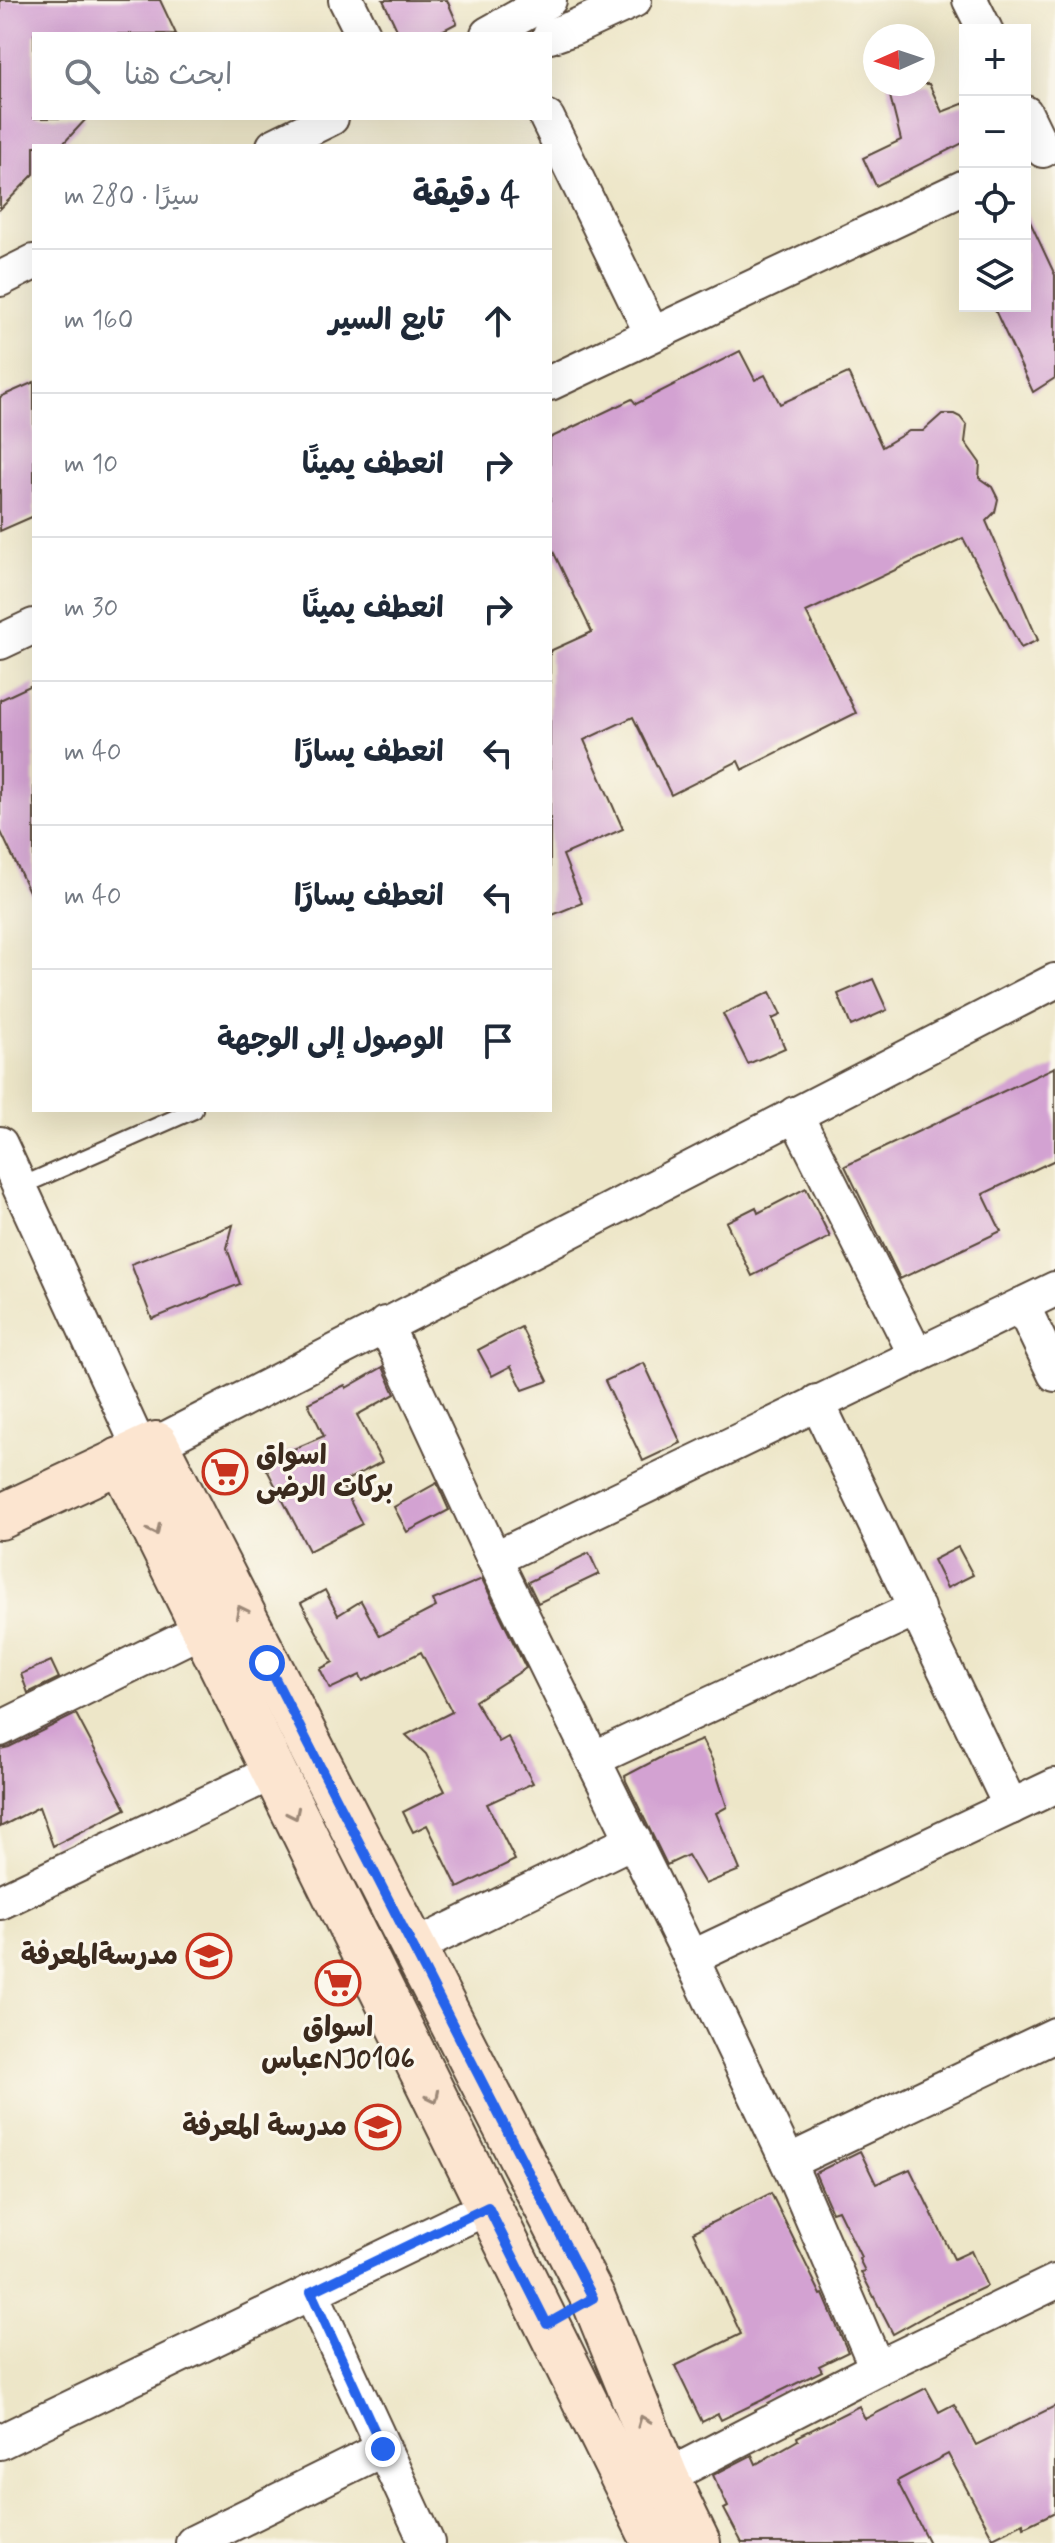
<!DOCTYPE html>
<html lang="ar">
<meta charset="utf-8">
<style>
:root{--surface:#fff;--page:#f2f2f3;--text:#1f2937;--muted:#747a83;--line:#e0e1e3}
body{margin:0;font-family:Mynerve,"Playpen Sans Arabic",sans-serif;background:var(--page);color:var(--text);direction:rtl}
.controls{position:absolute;right:24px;top:24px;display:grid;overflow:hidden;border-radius:0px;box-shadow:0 8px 32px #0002}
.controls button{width:72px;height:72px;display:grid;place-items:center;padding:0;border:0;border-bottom:2px solid var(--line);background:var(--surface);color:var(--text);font:40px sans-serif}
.compass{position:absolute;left:863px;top:24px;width:72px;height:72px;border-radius:50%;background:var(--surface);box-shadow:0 8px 32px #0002;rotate:267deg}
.stop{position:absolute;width:24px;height:24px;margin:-18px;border:6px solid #2563eb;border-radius:50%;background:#fff}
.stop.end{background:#2563eb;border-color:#fff;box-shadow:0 2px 8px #0008}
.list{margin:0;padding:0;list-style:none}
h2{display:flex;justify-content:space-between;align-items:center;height:104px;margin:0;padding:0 32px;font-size:34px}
h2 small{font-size:26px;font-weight:400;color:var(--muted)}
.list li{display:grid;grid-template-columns:52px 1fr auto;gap:24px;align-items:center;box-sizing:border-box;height:144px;padding:0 32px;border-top:2px solid var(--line)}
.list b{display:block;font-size:30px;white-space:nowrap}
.list em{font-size:26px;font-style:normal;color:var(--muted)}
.icon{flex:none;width:44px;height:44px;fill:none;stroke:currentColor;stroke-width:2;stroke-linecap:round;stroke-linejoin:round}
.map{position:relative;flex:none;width:1055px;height:2543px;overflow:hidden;direction:ltr}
.search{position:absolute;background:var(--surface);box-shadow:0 8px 32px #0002;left:32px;top:32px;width:520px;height:88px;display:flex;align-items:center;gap:20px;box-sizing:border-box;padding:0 28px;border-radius:0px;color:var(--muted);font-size:30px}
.panel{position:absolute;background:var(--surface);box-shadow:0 8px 32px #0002;left:32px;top:144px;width:520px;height:968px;border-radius:0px;direction:rtl}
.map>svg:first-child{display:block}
.building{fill:#d3a2d2}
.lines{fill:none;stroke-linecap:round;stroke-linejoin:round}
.lane-casing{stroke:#564638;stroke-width:20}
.street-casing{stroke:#564638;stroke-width:38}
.secondary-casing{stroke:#564638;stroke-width:48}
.lane{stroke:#fff;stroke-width:16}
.street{stroke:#fff;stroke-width:34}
.secondary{stroke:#fce5d0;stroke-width:44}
.oneway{stroke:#9c8877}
.route{stroke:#2563eb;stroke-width:10}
.labels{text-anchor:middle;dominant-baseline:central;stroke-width:6;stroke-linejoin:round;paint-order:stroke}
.poi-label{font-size:28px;font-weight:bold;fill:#3b2a1e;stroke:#fbf7ec;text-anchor:end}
</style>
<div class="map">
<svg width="1055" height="2543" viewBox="0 0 1055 2543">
<rect width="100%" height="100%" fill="#fbf7ec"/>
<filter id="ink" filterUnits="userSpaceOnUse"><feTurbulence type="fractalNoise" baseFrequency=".0125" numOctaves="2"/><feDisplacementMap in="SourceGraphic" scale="16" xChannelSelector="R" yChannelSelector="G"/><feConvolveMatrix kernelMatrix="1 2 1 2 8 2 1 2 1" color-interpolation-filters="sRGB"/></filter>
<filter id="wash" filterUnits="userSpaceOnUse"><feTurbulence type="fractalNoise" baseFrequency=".006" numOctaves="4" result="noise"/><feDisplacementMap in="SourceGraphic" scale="32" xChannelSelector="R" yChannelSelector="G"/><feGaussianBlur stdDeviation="1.8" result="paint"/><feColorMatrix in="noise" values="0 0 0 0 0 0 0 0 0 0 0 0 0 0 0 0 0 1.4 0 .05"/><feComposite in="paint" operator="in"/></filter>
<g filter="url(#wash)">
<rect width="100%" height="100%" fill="#ede6c8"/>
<g id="blocks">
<!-- building -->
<g class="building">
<path d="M0,0H160L176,34H34V118H87L61,146H34V174L0,209Z"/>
<path d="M383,0H447L457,23L436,34H399Z"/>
<path d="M887,84H929L942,112L965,103V142L876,186L863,158L901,140Z"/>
<path d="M1025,211L1055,275V378L1033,392L993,306H1025Z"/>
<path d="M740,351L755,380L765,375L780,404L848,373L882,447L909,431H923L942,414H954L960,417L967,426L965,442L980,463L979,478L992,487L998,499L995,512L986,521L1038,640L1021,648L963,538L806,612L856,713L742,770L738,761L671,795L633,717L584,740L623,829L563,855L582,903L550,916V651L592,632L550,545V438L632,399L636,404Z"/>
<path d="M34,382V516L0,531V397Z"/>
<path d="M34,684V902L0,830V700Z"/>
<path d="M873,979L887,1010L851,1026L838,994Z"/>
<path d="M770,992L781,1015L772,1019L785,1048L748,1064L723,1014Z"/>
<path d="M1055,1067V1160L983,1194L1001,1231L900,1279L845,1166Z"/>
<path d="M806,1188L830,1237L752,1276L726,1222L756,1207L758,1213Z"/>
<path d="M233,1225L227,1248L240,1284L152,1319L131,1264Z"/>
<path d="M521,1327L548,1381L523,1390L511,1366L492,1376L478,1350Z"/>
<path d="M644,1363L681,1443L643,1461L605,1381Z"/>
<path d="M383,1367L395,1394L357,1415L382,1462L341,1483L362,1524L309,1551L263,1462L324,1436L308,1403L345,1385L346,1388Z"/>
<path d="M437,1483L449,1510L407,1532L394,1507Z"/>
<path d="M958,1547L973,1575L947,1588L933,1560Z"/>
<path d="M589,1553L599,1574L538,1603L528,1582Z"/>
<path d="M482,1579L526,1668L475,1701L499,1742L508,1737L533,1783L487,1804L515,1860L458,1888L427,1825L413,1832L403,1812L445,1791L426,1754L406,1735L452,1712L421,1652L363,1681L360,1675L330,1689L320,1669L333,1662L301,1603L325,1590L338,1615L361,1601L380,1636L436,1607L433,1600Z"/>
<path d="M51,1661L59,1678L28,1693L21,1674Z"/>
<path d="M76,1714L126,1809L53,1846L39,1807L0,1827V1749L9,1747Z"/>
<path d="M702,1740L712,1760L727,1807L716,1813L740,1870L705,1884L688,1855L667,1865L626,1781L625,1776L667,1754Z"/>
<path d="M860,2151L876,2184L910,2169L954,2259L971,2251L987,2286L938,2309L893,2334L861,2272L865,2271L859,2259L861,2257L838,2210L832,2212L815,2173Z"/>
<path d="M771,2193L821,2295L823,2294L848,2352L819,2366L822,2371L721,2420L718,2414L702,2422L675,2366L741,2334L693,2232Z"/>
<path d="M926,2388L939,2412L954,2404L976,2445L1055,2406V2512L1024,2527L1023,2523L993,2538L948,2454L897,2481L929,2543H742L724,2509L728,2507L713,2475L752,2455L756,2464L798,2440L797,2437L859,2406L865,2419Z"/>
</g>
</g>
</g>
<g filter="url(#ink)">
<use href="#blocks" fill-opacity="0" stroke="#564638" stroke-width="2"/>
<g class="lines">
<!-- lane casing -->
<g class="lane-casing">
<path id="lane" d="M19,1187L194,1110"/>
</g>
<!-- street casing -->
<g class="street-casing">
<g id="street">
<path d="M346,0L363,34"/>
<path d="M970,0L985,30"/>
<path d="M488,34L549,0"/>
<path d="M550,36L573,28L634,0"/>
<path d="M1025,113L1043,150"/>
<path d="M547,118L652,334"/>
<path d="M274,146L331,118"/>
<path d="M0,279L34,262"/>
<path d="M550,383L965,187"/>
<path d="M0,642L34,626"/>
<path d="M795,1114L916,1355"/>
<path d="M0,1144L141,1451"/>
<path d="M1022,1305L1055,1374"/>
<path d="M385,1324L494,1559L691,1958L788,2162L877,2368"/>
<path d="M817,1402L1011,1807"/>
<path d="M156,1444L1055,981"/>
<path d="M494,1559L1055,1289"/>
<path d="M0,1729L203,1629"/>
<path d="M593,1759L917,1608"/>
<path d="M0,1902L273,1772"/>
<path d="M413,1948L634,1840"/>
<path d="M691,1958L1055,1786"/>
<path d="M788,2162L1055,2035"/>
<path d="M311,2292L427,2543"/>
<path d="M0,2442L488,2207"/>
<path d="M666,2477L877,2368L1055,2282"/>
<path d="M193,2543L383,2449"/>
</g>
</g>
<!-- secondary casing -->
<g class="secondary-casing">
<g id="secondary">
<path d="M120,1460L655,2543"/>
<path d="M0,1517L156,1444L593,2298L666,2477L698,2543"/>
</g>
</g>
<!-- lane -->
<use href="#lane" class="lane"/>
<!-- street -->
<use href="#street" class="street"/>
<!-- secondary -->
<use href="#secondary" class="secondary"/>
</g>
<!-- one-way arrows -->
<defs><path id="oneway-chevron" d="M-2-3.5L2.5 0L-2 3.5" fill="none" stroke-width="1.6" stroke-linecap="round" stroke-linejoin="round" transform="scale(2)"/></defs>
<g class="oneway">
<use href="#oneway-chevron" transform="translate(155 1530) rotate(64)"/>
<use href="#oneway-chevron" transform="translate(241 1611) rotate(-117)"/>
<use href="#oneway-chevron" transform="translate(294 1814) rotate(64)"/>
<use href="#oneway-chevron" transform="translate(434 2097) rotate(64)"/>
<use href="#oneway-chevron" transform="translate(643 2421) rotate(-112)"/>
</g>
</g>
<g class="lines" filter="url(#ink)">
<!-- route -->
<path class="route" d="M267,1663L593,2298L547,2324L488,2207L311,2292L383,2449"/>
</g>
<!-- icons -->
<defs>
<g id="supermarket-ring" transform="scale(2.3)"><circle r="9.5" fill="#fbf7ec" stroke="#c8321e" stroke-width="1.5"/><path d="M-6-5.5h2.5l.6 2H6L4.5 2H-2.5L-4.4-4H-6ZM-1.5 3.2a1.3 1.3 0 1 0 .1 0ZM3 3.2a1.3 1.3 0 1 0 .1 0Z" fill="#c8321e"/></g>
<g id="school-ring" transform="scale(2.3)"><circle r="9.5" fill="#fbf7ec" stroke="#c8321e" stroke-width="1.5"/><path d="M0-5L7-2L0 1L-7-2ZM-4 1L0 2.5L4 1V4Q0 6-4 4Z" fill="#c8321e"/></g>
</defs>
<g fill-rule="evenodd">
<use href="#supermarket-ring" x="225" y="1472"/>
<use href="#school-ring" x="209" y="1956"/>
<use href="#supermarket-ring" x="338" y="1983"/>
<use href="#school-ring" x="378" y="2127"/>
</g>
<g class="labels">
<!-- poi labels -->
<g class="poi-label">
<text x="256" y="1456" text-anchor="start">اسواق<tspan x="256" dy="32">بركات الرضى</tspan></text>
<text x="178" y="1956">مدرسةالمعرفة</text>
<text x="338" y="2028" text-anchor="middle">اسواق<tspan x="338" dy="32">عباسNJ0106</tspan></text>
<text x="347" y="2127">مدرسة المعرفة</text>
</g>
</g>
</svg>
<div class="controls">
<button>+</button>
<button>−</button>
<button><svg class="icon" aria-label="locate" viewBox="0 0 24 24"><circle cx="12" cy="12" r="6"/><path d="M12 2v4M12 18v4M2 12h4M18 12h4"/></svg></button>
<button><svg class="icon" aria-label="layers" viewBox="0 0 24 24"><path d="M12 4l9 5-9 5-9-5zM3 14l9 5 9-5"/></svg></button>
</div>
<svg class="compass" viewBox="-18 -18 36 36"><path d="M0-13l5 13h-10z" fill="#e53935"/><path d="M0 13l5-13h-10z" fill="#747a83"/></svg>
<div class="stop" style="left:267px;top:1663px"></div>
<div class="stop end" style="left:383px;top:2449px"></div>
<div class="search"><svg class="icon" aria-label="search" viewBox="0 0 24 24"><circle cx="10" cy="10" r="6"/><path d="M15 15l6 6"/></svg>ابحث هنا</div>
<section class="panel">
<h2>4 دقيقة<small>سيرًا · 280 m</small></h2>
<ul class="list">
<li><svg class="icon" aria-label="ahead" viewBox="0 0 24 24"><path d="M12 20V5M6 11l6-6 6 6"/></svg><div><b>تابع السير</b></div><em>160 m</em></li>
<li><svg class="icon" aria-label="right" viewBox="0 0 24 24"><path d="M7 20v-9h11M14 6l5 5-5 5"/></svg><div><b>انعطف يمينًا</b></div><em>10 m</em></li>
<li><svg class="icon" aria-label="right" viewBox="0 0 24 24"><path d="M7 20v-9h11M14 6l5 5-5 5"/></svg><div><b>انعطف يمينًا</b></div><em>30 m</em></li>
<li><svg class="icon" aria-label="left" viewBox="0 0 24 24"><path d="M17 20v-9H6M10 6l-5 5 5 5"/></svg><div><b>انعطف يسارًا</b></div><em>40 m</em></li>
<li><svg class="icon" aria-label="left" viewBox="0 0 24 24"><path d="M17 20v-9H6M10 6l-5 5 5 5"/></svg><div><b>انعطف يسارًا</b></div><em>40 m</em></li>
<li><svg class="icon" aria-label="arrive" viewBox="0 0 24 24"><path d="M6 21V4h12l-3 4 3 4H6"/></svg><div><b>الوصول إلى الوجهة</b></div></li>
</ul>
</section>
</div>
